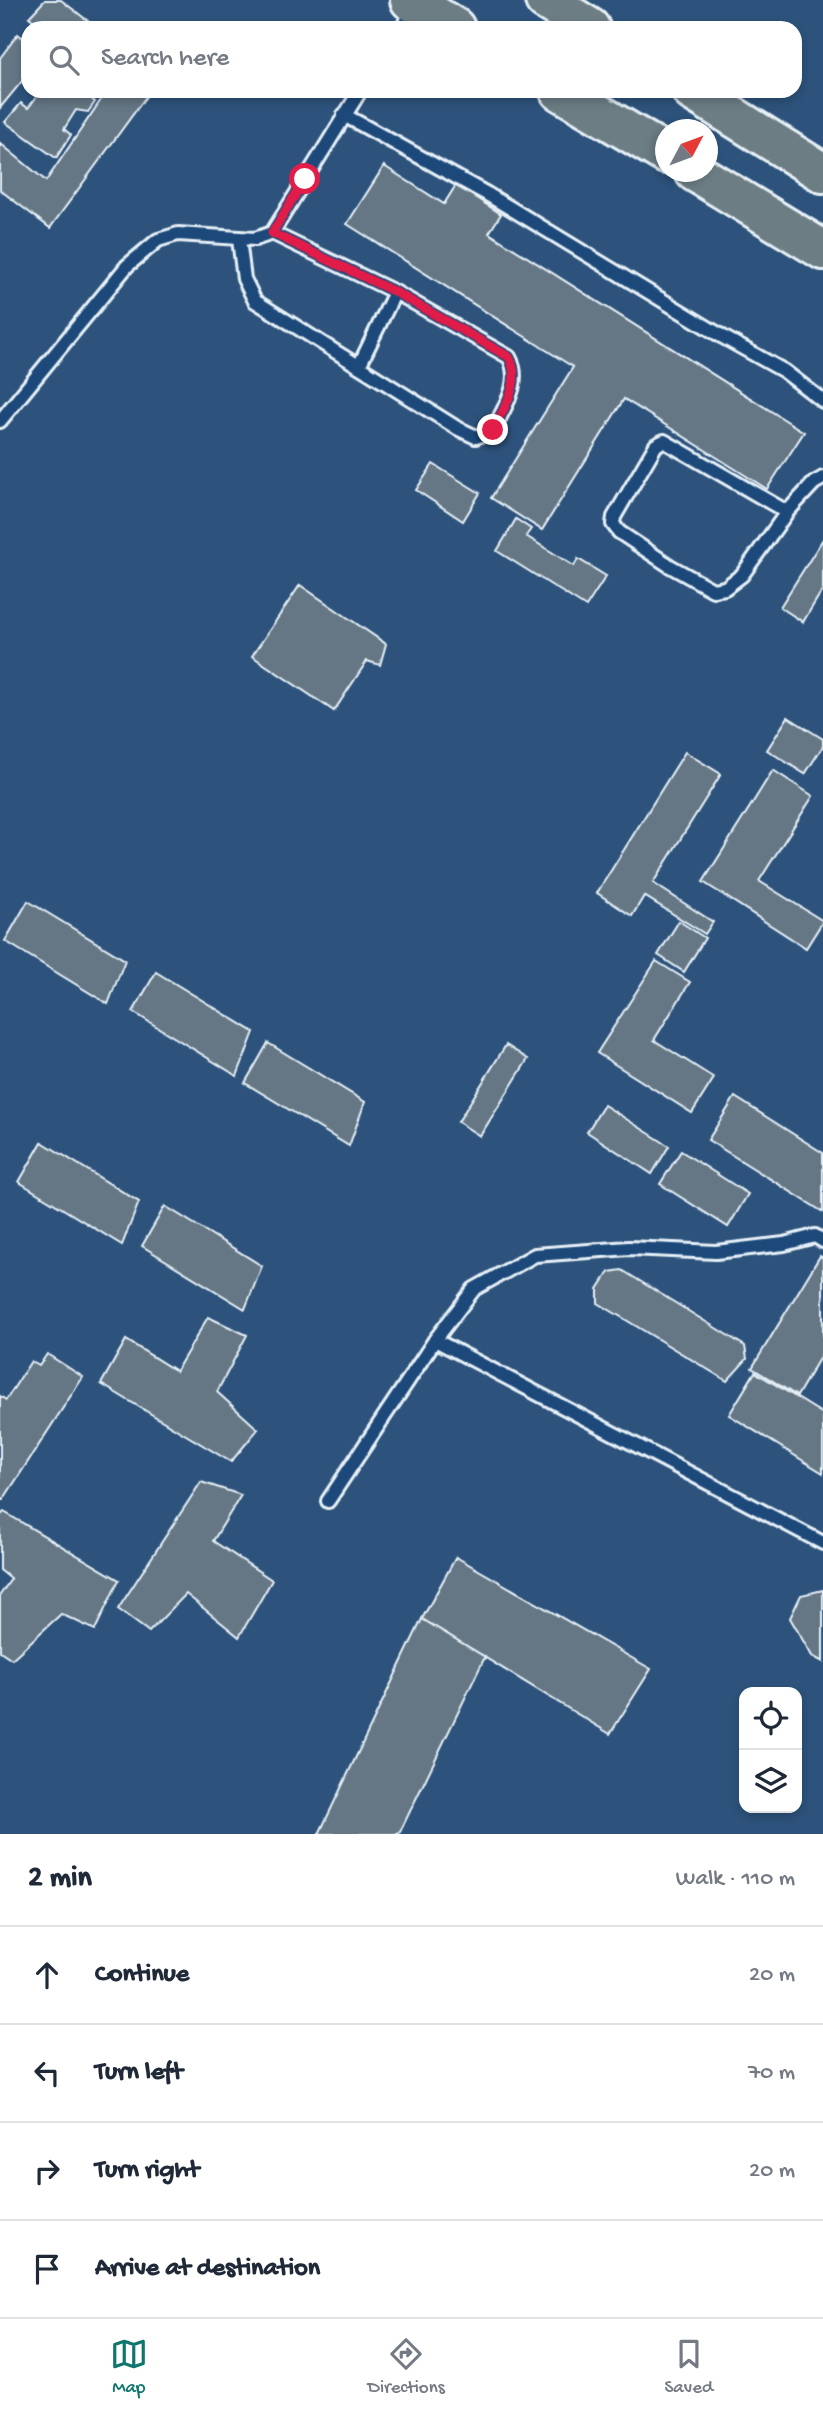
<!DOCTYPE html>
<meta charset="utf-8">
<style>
:root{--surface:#fff;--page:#f2f2f3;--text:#1f2937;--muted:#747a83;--line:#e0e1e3;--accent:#0f766e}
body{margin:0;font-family:"Gochi Hand",sans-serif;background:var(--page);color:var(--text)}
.controls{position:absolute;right:21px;bottom:21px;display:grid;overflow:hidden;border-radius:14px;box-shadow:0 4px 10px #0003}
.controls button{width:63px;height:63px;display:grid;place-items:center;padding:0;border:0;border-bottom:2px solid var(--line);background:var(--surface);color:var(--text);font:35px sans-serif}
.compass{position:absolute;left:655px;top:119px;width:63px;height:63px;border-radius:50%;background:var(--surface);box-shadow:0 4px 10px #0003;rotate:49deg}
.stop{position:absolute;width:21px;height:21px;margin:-16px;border:5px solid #e11d48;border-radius:50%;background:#fff}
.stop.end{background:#e11d48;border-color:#fff;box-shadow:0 2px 7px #0008}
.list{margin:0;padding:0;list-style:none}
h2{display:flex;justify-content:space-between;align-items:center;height:91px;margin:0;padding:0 28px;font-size:30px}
h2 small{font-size:23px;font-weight:400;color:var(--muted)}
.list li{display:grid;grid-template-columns:46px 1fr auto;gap:21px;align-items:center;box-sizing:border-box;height:98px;padding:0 28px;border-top:2px solid var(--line)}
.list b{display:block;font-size:26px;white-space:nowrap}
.list em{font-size:23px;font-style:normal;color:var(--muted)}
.icon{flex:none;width:38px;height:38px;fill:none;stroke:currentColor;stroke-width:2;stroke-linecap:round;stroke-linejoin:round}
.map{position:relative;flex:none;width:823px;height:1834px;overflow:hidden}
.search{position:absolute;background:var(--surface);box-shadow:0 4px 10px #0003;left:21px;right:21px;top:21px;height:77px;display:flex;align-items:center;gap:18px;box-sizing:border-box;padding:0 24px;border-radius:21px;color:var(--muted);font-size:26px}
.sheet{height:483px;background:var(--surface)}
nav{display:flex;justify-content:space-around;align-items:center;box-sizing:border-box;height:98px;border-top:2px solid var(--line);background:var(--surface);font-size:19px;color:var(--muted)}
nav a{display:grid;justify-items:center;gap:4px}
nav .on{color:var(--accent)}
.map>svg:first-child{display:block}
.building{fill:#657785;stroke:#e8f1f8;stroke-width:2}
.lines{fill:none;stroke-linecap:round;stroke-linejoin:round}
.service-casing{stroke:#e8f1f8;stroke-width:18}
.primary-casing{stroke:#e8f1f8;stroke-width:44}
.service{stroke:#1f4a7a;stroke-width:12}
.primary{stroke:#6c7e84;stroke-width:38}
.route{stroke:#e11d48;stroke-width:9}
</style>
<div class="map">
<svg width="823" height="1834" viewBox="0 0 823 1834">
<rect width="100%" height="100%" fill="#2d537c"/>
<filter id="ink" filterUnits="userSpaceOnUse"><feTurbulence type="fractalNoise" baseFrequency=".0143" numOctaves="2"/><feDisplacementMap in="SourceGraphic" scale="14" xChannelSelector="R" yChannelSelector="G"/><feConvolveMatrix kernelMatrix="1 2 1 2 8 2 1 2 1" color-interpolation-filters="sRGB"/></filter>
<g filter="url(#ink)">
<!-- building -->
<g class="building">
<path d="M45,0H61L97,28H43L29,17Z"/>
<path d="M18,34L28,42V74L0,108V58Z"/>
<path d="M41,91H86L85,93L95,102L88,112L76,110L64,129L71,135L56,158L5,122L21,103L28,108Z"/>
<path d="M107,91H150L50,228L0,190V143L46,181Z"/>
<path d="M384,166L444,204L456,185L501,214L489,233L804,432L767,489L624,399L542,530L491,498L573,367L347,224Z"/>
<path d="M433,464L480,493L463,521L416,490Z"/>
<path d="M516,519L531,529L526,536L574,566L578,559L606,576L586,607L497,551Z"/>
<path d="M823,539V589L803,622L780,607Z"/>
<path d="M300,585L386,644L380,665L367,661L334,711L252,656Z"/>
<path d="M788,717L823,739V746L805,774L767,750Z"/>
<path d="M685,752L721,774L653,883L713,922L705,934L644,896L632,916L597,893Z"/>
<path d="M773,770L813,796L759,881L823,921L806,948L703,882Z"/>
<path d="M28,901L125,960L108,1004L5,941Z"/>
<path d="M679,921L705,938L684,972L658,955Z"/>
<path d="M656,961L690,982L654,1040L714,1078L692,1113L597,1053Z"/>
<path d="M156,972L254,1032L237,1076L133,1012Z"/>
<path d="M268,1043L365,1102L349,1146L245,1083Z"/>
<path d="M506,1045L528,1059L480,1136L458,1122Z"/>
<path d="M735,1097L823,1153V1212L708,1140Z"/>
<path d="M604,1105L669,1146L652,1174L587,1132Z"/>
<path d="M42,1142L139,1202L122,1245L19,1182Z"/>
<path d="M681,1151L748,1194L728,1227L660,1184Z"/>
<path d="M165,1206L262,1266L245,1309L142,1246Z"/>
<path d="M820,1256L823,1258V1352L797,1396L752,1368Z"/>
<path d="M622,1270L745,1346L747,1359L727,1381L598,1303V1289L609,1272Z"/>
<path d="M208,1317L247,1335L217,1392L258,1429L231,1462L101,1384L126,1340L176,1371Z"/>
<path d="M47,1354L83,1377L3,1500H0V1396L6,1400L31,1361L39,1366Z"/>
<path d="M755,1372L823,1414V1473L729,1415Z"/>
<path d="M201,1482L241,1495L213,1541L272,1580L239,1637L186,1594L149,1632L118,1609Z"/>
<path d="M4,1512L119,1580L95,1630L61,1614L12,1659L0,1651V1595L11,1579L0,1570V1516Z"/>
<path d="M456,1557L651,1669L610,1734L422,1619Z"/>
<path d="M823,1590V1662L812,1656L790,1618L801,1595Z"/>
<path d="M422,1619L485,1657L399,1834H319Z"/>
</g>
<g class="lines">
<!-- service casing -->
<g class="service-casing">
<g id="service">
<path d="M402,28L415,8"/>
<path d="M344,115L487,194L723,337L784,371L823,401"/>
<path d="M239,239L244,279L255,301L457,428L476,437L493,430C504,408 523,382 509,357L395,292L272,233"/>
<path d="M359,366L395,292"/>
<path d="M0,421L127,266L158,240L178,234L255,239L272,233L360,91"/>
<path d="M787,512L664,441L656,445L614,517L613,524L619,532L670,566L713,590L725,588L742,575L787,512L814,483L823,478"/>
<path d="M435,1340L823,1543"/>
<path d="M328,1501L435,1340L474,1289L535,1255L629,1248L716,1252L784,1244L815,1236L823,1241"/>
</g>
</g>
<!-- primary casing -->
<g class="primary-casing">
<g id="primary">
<path d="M410,0L455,28"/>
<path d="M545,0L590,28"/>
<path d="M560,91L666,154"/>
<path d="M692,91L823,173"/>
<path d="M695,172L823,250"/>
</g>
</g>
<!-- service -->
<use href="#service" class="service"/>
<!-- primary -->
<use href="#primary" class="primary"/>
</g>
</g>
<g class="lines" filter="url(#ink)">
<!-- route -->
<path class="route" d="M305,179L272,233L395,292L509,357C523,382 504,408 493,430"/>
</g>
</svg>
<div class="controls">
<button><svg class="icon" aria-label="locate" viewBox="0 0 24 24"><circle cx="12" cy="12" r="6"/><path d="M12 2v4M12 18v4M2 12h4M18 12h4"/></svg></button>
<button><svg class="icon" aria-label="layers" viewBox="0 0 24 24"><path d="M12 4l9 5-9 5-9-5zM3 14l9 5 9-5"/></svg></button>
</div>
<svg class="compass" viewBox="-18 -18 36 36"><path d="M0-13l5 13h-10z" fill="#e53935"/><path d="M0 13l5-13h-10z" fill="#747a83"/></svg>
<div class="stop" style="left:305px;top:179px"></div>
<div class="stop end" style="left:493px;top:430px"></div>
<div class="search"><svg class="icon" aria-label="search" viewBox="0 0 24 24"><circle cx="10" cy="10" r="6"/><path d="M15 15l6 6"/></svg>Search here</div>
</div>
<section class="sheet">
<h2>2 min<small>Walk · 110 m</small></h2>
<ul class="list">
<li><svg class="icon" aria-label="ahead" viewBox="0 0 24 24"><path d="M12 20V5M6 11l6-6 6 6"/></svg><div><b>Continue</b></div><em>20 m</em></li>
<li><svg class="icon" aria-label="left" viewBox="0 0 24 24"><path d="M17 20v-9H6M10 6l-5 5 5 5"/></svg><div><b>Turn left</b></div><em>70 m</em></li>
<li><svg class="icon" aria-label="right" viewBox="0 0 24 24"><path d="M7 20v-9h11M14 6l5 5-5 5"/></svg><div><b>Turn right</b></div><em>20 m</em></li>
<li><svg class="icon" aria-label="arrive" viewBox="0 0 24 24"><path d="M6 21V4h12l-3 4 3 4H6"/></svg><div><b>Arrive at destination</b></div></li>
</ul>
</section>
<nav>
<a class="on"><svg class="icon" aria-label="map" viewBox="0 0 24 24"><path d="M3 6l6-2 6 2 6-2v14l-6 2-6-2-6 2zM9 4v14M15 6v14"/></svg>Map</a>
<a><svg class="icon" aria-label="directions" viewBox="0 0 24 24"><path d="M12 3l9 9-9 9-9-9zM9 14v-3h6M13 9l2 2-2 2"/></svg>Directions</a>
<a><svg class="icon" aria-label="saved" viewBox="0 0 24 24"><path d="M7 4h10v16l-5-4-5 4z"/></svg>Saved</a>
</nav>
